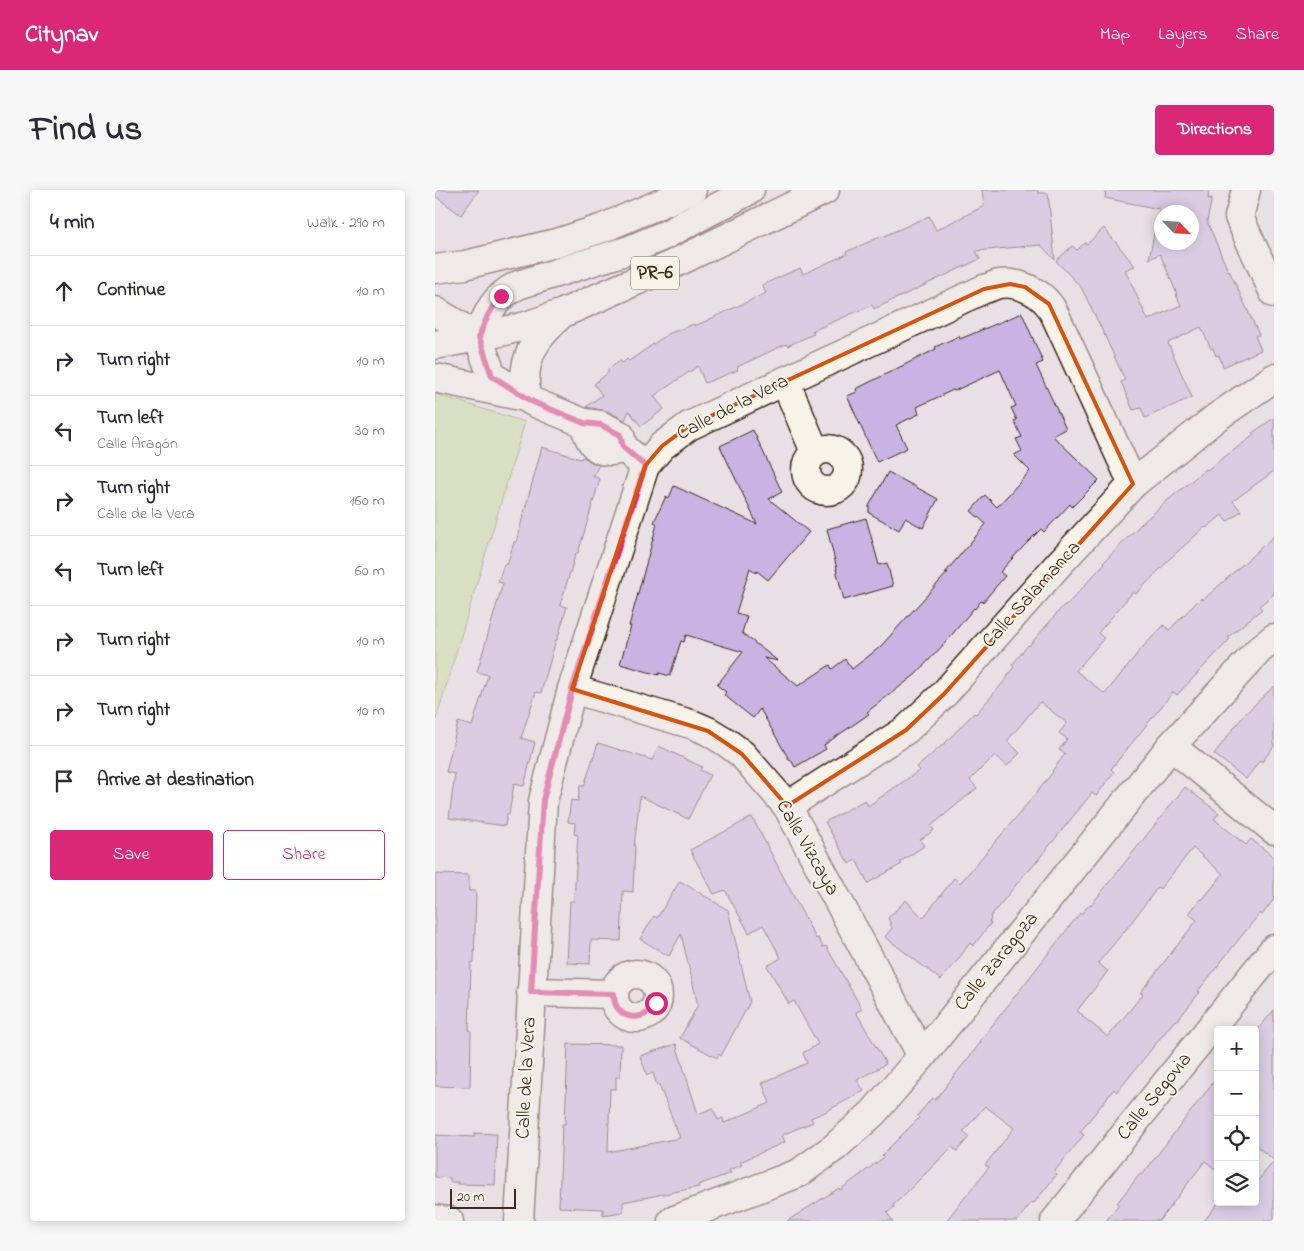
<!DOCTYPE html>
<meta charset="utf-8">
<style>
:root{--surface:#fff;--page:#f7f7f7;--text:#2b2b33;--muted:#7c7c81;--line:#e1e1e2;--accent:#db2777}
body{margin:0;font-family:"Indie Flower",sans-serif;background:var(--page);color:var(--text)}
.controls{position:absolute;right:15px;bottom:15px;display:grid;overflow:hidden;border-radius:5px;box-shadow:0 2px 12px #0003}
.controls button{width:45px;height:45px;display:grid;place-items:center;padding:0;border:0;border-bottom:1px solid var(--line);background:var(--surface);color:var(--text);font:25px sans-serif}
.compass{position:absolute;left:719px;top:15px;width:45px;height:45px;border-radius:50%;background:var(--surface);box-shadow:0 2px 12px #0003;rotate:115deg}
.scale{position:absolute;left:15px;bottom:12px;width:66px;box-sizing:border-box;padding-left:5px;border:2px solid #3b2a1e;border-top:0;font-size:14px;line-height:18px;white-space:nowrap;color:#3b2a1e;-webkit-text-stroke:4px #f7f3e8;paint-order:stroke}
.stop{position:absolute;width:15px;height:15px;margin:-11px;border:4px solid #db2777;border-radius:50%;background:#fff}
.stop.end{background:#db2777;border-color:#fff;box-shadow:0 1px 5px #0008}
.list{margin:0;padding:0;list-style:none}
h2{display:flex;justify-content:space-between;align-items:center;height:65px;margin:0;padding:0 20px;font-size:21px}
h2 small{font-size:16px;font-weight:400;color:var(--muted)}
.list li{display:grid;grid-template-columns:32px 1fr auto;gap:15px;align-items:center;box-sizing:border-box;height:70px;padding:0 20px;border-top:1px solid var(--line)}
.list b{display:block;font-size:19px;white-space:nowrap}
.list p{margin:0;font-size:16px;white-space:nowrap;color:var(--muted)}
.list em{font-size:16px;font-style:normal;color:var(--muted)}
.actions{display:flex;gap:10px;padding:15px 20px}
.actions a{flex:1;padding:11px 0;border:1px solid var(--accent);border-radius:5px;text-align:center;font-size:18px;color:var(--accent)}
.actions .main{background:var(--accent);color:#fff}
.icon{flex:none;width:28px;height:28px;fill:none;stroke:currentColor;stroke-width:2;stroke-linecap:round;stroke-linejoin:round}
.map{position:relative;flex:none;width:839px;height:1031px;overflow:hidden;border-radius:5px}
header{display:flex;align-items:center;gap:30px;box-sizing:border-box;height:70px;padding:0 25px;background:var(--accent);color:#fff}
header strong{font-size:24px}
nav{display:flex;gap:28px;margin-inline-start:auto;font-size:18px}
.intro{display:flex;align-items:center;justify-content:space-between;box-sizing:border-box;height:120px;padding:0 30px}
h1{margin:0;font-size:35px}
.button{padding:12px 22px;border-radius:5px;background:var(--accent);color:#fff;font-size:18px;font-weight:700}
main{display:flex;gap:30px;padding:0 30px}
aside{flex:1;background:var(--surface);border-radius:5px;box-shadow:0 2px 12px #0003}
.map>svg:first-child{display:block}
.green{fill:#c5de94;stroke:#808459}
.building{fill:#c9b3e3;stroke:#3b2a1e;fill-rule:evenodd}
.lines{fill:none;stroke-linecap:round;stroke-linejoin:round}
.minor-casing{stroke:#3b2a1e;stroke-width:31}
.major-casing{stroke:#3b2a1e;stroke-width:31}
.minor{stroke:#f7f3e8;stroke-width:28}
.major{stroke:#f7f3e8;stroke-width:28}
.route{stroke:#db2777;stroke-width:6}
.marked{fill:none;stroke:#d7540e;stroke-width:4;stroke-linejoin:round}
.labels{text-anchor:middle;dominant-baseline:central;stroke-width:4;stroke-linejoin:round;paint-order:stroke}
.shield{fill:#f7f3e8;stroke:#73665b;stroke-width:1}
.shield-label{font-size:19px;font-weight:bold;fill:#3b2a1e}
.street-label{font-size:20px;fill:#3b2a1e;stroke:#f7f3e8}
</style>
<header>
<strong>Citynav</strong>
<nav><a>Map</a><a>Layers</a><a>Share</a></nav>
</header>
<div class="intro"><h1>Find us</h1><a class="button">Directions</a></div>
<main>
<aside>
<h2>4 min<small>Walk · 290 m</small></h2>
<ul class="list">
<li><svg class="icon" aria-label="ahead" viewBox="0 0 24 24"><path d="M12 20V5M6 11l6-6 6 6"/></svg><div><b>Continue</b></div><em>10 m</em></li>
<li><svg class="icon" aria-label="right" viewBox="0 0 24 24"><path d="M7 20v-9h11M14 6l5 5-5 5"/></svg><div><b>Turn right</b></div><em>10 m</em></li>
<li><svg class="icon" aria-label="left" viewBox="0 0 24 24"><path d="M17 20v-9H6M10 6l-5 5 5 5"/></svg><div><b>Turn left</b><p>Calle Aragón</p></div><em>30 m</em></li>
<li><svg class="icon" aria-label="right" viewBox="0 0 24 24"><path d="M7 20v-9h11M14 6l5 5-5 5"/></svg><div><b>Turn right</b><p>Calle de la Vera</p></div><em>160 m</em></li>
<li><svg class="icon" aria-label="left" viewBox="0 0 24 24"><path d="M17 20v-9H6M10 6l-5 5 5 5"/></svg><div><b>Turn left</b></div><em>60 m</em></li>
<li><svg class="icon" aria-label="right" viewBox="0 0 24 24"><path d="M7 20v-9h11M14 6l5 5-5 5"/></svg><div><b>Turn right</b></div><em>10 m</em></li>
<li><svg class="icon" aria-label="right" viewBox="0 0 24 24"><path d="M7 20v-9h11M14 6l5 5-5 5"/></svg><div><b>Turn right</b></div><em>10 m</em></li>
<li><svg class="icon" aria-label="arrive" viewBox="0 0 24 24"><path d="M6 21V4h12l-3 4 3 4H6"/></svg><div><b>Arrive at destination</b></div></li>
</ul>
<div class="actions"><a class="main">Save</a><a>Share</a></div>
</aside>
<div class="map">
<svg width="839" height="1031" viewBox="0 0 839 1031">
<rect width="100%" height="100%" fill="#e9e0e6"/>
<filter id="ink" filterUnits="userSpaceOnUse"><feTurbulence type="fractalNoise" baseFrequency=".02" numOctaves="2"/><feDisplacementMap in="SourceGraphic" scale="10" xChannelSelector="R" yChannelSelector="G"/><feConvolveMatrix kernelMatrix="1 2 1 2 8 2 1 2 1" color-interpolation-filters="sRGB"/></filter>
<g filter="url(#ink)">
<!-- green -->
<path class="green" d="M0,204L90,232L0,533Z"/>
<!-- building -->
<g class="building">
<path d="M0,0H44L26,25L0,6Z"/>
<path d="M547,0H603V3H613L620,70L606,55L541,61L545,69L439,119L437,115L377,141L379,144L352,156L351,154L302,177L303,180L270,193L263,176L219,206L229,219L206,236L194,221L190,230L172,221L151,217L167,205L159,194L174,182L172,180L185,171L188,173L192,169L194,171L233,144L259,134L260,136L331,103L327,95L365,78L368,84L412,64L411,62L447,46V47L494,26L501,40L549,16Z"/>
<path d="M671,0H774L773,9L777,8L772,31L793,81L794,80L824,145L820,146L826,160L788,177L784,165L781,166L778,158L776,159L766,137L733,153L757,207L710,228L706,218L698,220L686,192L690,190L668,142L646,97L621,71L637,56L642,60L650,53L652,54L669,38L700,76L690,80L713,130L746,115L741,105L742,104L725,64L714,69L724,19L670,8ZM726,22H756V52H726Z"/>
<path d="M587,123L608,172L601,175L631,239L618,246L664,290L637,317L635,314L609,342L606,339L588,357L565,382L570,386L548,412L546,411L540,419L539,418L510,453L480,485L432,522L434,524L389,555L391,559L360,577L356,570L355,571L325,519L318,528L289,505L291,502L282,495L308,462L251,445L249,452L246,451L235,486L224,483V485L185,474L196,436H194L222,334L219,332L231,306L234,308L239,296L322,334L285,256L318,240L347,302L334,309L374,342L333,390L322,381L321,383L315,378L301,423L312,426L307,443L343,471L329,468L363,496L395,475L397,479L410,469L417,479L445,457L513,382L510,383L551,334L536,321L550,305L562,317L595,281L579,265L587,261L581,249L587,247L579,231L582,230L576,218L581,216L565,180L519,201L518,200L482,217L484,224L461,235L472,258L442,272L412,206L422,202L421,199L501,159L500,157L524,146L525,149Z"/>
<path d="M839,228V281L798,311L806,321L792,332L787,325L771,338L770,337L730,373H731L701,404L698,402L663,443L669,448L641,481L670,504L705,460L729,435L734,440L766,408L768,410L839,346V404L824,416L827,419L793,447L795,449L742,505L738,502L676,579L679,582L661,606L657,603L594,681L593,680L555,727L556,729L554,732L556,733L538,756L535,753L521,772L506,790L450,747L457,738L453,728L471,710L488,728L519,688L525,693L584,624L618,582L617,581L630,564L624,560L632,549L624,543L632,533L605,512L572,551L585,563L572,576L560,565L535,590L542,598L496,636L499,640L485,650L489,656L465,672L467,674L433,693L421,670L414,674L390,632L430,610L433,616L485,580L482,577L510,553L539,523L541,524L573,487L572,486L579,477L577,475L593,455L594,456L629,415L631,416L669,374L668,373L706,334L733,310L771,279L772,280L819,245L817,243Z"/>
<path d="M107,257L146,269L147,267L150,268L156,272L164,275L158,286L165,289L143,363H141L125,415L132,417L122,450H121L106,503L101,502L86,548L100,552L89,596L79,594L74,625L72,624L70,636L14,628L20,584L11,582L23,532L37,536L53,485L42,482L68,393L63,392L69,374L72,375L79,352H81Z"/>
<path d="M453,282L503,309L488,338L470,328L464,340L434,323V316Z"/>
<path d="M431,328L444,375L452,373L458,396L409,410L401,379H402L392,339Z"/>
<path d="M839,496V556L827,572L825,570L811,589L779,564L809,525Z"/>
<path d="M163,553L217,570L224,556L267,577L265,580L275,585L253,629L205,606L199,656H200L198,702L188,701L186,751L156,750L155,774L132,773L135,711H139L143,645L139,644L140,633L133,632L136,610L143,611L145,596H149Z"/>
<path d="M750,597L784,623L779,629L811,655L816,649L839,667V709L827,725L825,723L797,758L763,801L765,802L742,831L740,830L682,902L679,899L645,942L649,945L619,982L622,984L599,1013L597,1012L582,1031H511L554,977L550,975L579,938L550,916L528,942L534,947L522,961L517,957L466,1008L458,1015L459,1017L452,1023L458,1031H352L404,998L405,1000L449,967L447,965L484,928L482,926L497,908L500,910L546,852L545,851L645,723L646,724L655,714L656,715ZM758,658L788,684L767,710L765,709L754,724L762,730L705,803L708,804L673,847L647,826L648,825L642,821L673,781L663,773L692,738L723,697L725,699Z"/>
<path d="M317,627L381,749L383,748L388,757L391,756L427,819L421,822L451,874L422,890L429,901L390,922L376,928L378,932L347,945L350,952L305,972L307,975L294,980L296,983L263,995L264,997L188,1012V1022L168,1025V1019L124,1017L127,934H130L133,854L186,855L185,887H181V899H175L173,962L245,948L224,895L222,896L218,883L212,885L205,866L241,854L263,924L278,918L283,930L288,928L289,933L335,913L327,893L372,873L368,863L383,854L359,811L354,814L332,776L346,768L328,735L314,743L290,700L279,704L255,660Z"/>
<path d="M0,684L34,685V701H41L39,772L36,773L34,840H36L35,897L0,896Z"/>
<path d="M245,691L293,720L315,812L286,866L284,864L282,868L245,848L263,815L246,744L234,766L205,749L219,726L222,728Z"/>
<path d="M839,820V970L820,955V843Z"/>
<path d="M783,886V981L770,971L724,1031H671L684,1014L682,1013L705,984L707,985Z"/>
<path d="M39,943L62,944L60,995L23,994V992H15V988L0,987V945L40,947Z"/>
<path d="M839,971V1031H769L784,1012H820V994Z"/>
</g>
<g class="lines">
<!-- minor casing -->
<g class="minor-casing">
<g id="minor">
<path d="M811,0L804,27L839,103"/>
<path d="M43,147L57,186L98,212L149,233L165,235L185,245L188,257L210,276"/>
<path d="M350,191L380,262"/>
<path d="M149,233C153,247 158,262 176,261C180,261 185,259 188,257"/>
<circle cx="392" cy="280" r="21"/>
<path d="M137,499L259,535L273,541L291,552L307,564L352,616L487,866"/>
<path d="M736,556L839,640"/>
<path d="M352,616L471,540L509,504L622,376L698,294L782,227L839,188"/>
<circle cx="201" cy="806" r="22"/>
<path d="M96,802L179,804"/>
<path d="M0,1029L14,1031"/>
<path d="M84,1031L108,611L137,499L210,276L227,256L254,236L350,191L549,99C554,98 559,95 564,94C581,91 604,101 614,115C617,118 618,122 620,125L698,294"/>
<path d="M237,1031L364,983L400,957L438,923L487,866L736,556L824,460L839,448"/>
<path d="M620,1031L839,759"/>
</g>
</g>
<!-- major casing -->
<g class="major-casing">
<g id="major">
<path d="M0,79L30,75L125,52L168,38L257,0"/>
<path d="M0,121L43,147"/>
<path d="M43,147C53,122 58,108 83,95L197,59L230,45L315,0"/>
<path d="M0,155L43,147L91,136L128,123L226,80L390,0"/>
<path d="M0,188L90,207C90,194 89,179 94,167C99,150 114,137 125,125"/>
</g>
</g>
<!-- minor -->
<use href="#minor" class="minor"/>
<!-- major -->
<use href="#major" class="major"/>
</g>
</g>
<g class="lines" filter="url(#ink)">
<!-- route -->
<path class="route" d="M66,106C55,118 50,132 44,147L57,186L98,212L149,233L166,235L185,245L188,257L210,276L137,500L108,610L96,802L179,804C178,830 210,835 221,813"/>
</g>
<!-- marked area -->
<path d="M0 0H839V1031H0ZM575,94L590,97L614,114L698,294L509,504L471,540L352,616L307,564L273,541L137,499L210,276L227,256L254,236L549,99Z" fill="#e9e0e6" fill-opacity=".55" fill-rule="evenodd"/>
<path class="marked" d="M575,94L590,97L614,114L698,294L509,504L471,540L352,616L307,564L273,541L137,499L210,276L227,256L254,236L549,99Z"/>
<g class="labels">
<!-- shield labels -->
<rect class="shield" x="196" y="66.5" width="48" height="33" rx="4"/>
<g class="shield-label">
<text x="220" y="83">PR-6</text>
</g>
<!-- street labels -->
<g class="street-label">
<text transform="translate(298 218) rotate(-27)">Calle de la Vera</text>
<text transform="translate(597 405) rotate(-48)">Calle Salamanca</text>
<text transform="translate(372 658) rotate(60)">Calle Vizcaya</text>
<text transform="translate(562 772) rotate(-51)">Calle Zaragoza</text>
<text transform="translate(92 888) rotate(-87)">Calle de la Vera</text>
<text transform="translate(720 907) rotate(-51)">Calle Segovia</text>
</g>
</g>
</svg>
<div class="controls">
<button>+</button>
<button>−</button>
<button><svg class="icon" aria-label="locate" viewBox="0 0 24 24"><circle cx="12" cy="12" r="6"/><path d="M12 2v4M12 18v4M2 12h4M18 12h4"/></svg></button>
<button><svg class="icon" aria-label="layers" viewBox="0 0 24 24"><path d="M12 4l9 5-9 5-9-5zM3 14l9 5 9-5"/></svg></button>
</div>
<svg class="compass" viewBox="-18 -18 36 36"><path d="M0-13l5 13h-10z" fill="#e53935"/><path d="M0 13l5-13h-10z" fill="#7c7c81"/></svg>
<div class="scale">20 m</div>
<div class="stop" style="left:221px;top:813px"></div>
<div class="stop end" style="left:66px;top:106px"></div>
</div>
</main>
